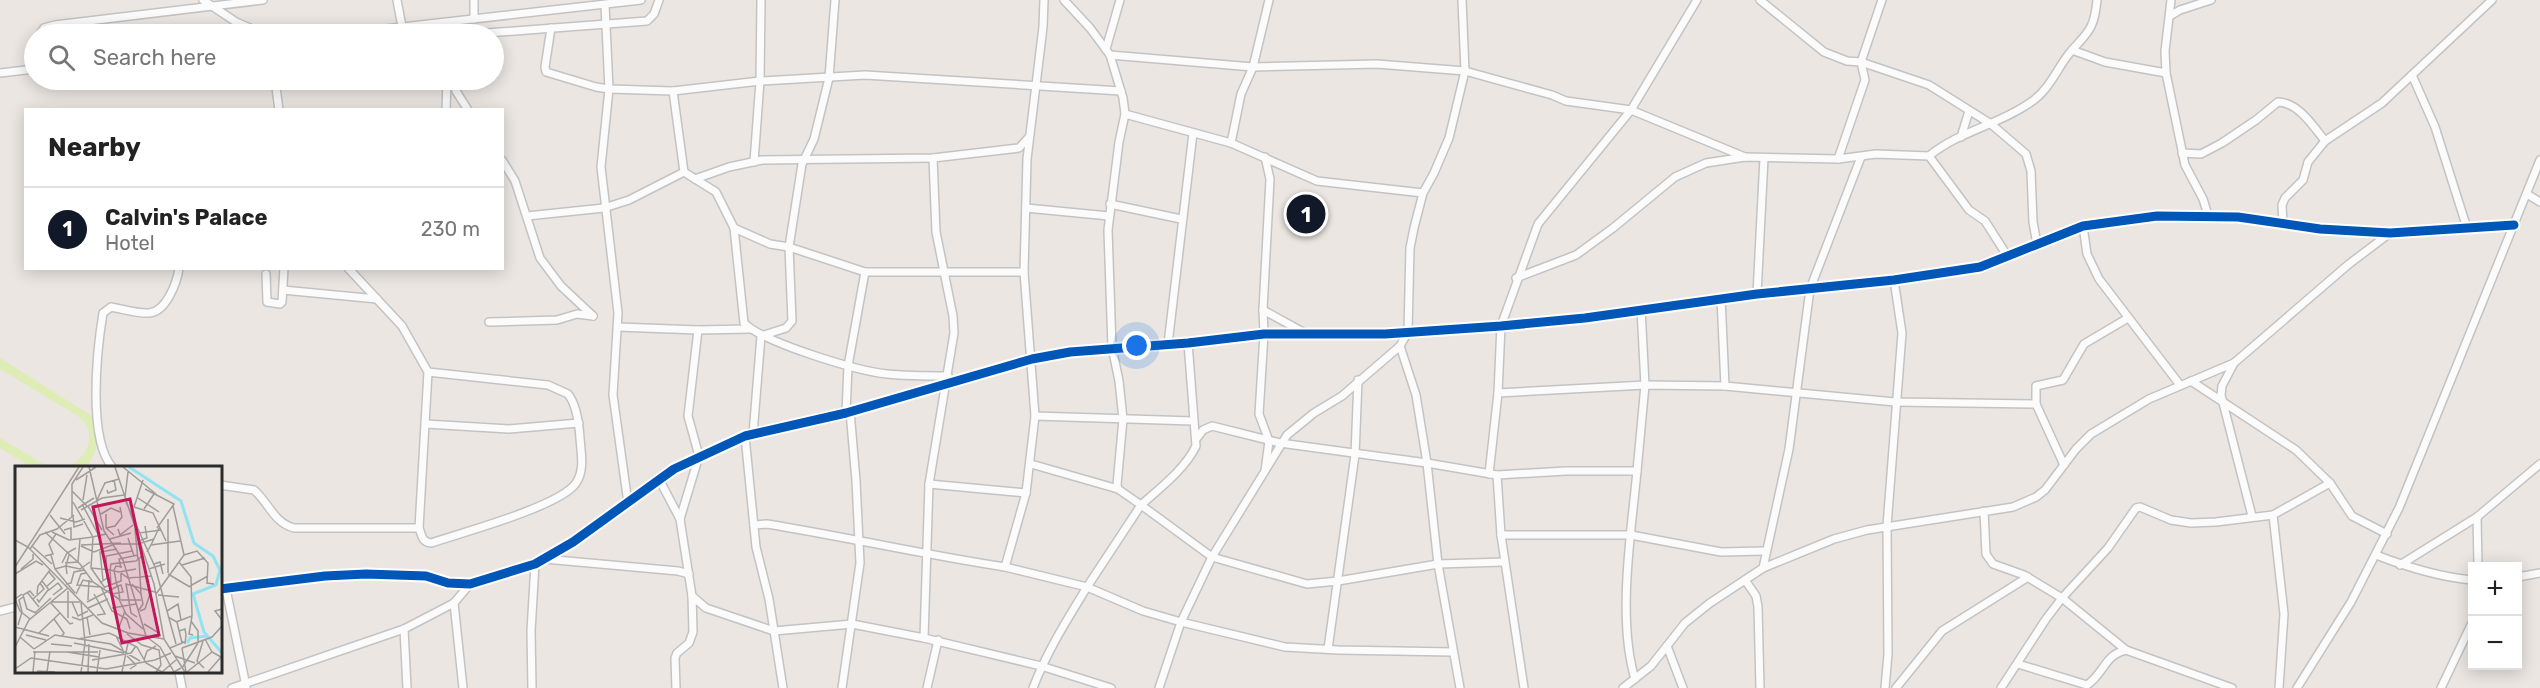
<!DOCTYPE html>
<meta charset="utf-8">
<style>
:root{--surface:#fff;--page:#f6f6f6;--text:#222;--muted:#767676;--line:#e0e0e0;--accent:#111827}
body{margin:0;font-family:Rubik,sans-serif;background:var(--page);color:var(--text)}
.controls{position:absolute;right:18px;bottom:18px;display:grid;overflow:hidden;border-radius:0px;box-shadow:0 3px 15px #0003}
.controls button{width:54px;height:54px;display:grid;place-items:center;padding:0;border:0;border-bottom:2px solid var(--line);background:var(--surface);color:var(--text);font:30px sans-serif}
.you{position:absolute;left:1137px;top:346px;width:21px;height:21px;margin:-15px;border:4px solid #fff;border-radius:50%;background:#1a73e8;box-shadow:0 0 0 9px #1a73e833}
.badge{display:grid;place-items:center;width:39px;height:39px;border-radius:50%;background:var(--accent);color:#fff;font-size:20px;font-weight:700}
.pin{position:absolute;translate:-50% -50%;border:3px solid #fff;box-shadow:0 2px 6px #0006}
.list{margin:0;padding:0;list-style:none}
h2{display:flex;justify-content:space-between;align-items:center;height:78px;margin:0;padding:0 24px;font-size:26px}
h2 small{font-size:20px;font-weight:400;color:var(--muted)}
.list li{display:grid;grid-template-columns:39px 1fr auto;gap:18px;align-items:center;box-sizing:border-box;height:84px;padding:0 24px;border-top:2px solid var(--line)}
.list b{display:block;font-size:22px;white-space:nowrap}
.list p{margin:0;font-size:20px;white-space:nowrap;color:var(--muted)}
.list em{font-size:20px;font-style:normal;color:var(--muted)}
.icon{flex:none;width:33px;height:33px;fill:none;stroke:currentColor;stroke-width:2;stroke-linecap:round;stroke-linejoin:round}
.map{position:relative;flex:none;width:2540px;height:688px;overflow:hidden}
.search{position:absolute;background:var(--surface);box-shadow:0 3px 15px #0003;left:24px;top:24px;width:480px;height:66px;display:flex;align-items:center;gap:15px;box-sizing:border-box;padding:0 21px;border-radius:33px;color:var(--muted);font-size:22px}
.panel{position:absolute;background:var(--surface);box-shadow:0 3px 15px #0003;left:24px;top:108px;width:480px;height:162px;border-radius:0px}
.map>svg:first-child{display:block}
.pitch{fill:#deecb6}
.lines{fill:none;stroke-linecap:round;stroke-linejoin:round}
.minor-casing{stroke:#c4c3c3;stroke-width:10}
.minor{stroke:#fcfbfb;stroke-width:7}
.cycleway-casing{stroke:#fff;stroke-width:13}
.cycleway{stroke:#0057b8;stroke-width:9}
.inset-river{fill:none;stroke:#91e3f1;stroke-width:3}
.inset-road{fill:none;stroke:#9f9c99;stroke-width:1.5}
.view{fill:#c2185b;fill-opacity:0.15;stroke:#c2185b;stroke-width:3}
.inset-edge{fill:none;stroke:#2c2c2c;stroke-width:3}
</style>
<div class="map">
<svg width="2540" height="688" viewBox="0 0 2540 688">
<rect width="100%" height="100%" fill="#ebe6e2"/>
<!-- pitch -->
<g class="pitch">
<path d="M0,358L92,416C103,435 98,452 86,467H66C88,460 99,432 78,416L0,369Z"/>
<path d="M0,438L47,466L51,467H31L0,448Z"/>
</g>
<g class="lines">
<!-- minor casing -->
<g class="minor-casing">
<g id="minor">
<path d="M203,0L236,22L264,34"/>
<path d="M397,0L402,27"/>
<path d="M474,0V19"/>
<path d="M1044,0L1043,27L1027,159L1024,272L1035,416L1193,421"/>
<path d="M1064,0L1090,28L1110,55L1123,98L1125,114L1119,142L1108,230L1112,347L1119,381L1123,419L1117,485L1118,489L1141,505L1087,587L1143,611L1181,622L1159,688"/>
<path d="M1697,0L1631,110L1538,224L1501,326L1498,393L1645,385L1725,386L1895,402L2036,404"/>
<path d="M1760,0L1824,52L1847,61L1861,62L1929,85L1991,124L2026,154L2031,171L2033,222L2037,244"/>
<path d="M2171,0L2165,51L2166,73L2185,165L2203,199L2208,215"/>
<path d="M605,5L609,89L601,167L618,313L613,395L628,503"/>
<path d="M2170,16L2180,10L2211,0"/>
<path d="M551,28L545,67L546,72L596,87L609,89L673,91L760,81L865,75L1121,91"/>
<path d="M40,34L44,28L55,25L263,0"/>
<path d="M341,34L641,0"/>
<path d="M474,34C532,30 589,25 647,21L654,14L659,0"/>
<path d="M1106,49L1120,0"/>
<path d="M2072,50L2105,62L2166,73"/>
<path d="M1110,55L1253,67L1377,64L1465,71L1552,95L1566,101L1631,110L1745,157"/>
<path d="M0,73L34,69"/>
<path d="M2412,75L2435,127L2467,228"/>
<path d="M275,80L279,110"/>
<path d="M454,80L456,91L468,110"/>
<path d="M673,91L684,172L716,192L734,228L744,323C764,343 858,371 887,374C907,376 928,376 948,376"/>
<path d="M446,110L447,80"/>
<path d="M1125,114L1231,143L1317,181L1423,193"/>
<path d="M1961,137L1969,111"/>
<path d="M1231,143L1241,94L1253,67L1269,0"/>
<path d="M2182,153L2201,154L2222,143L2256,120L2278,102C2298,102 2314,127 2325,141"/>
<path d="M1929,156C1959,131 1999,125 2031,102C2048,91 2056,71 2068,55C2087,32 2094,32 2097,0"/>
<path d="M1265,157L1270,179L1263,310L1264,334L1259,414L1269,441L1265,471L1212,557L1181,622L1285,647L1338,650L1453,652"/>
<path d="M933,158L936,232L953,316L954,333L929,484L924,638L1041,666L1111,688"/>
<path d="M1838,159L1865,80L1861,62L1882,0"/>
<path d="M502,160L515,181L540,258L561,286L593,316"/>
<path d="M754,162L760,81L761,0"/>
<path d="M695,179L729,167L762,160L933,158L1019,148L1029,137"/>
<path d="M2527,194L2540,202"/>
<path d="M1110,204L1181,219"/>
<path d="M1026,208L1109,216"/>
<path d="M527,216L604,208L629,200L684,172"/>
<path d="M2283,224L2282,205L2285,198L2303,180L2308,162L2325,141L2382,103L2492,0"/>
<path d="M2083,226L2087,254L2099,279L2180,385"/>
<path d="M734,228L770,244L789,247L865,272H1024"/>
<path d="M348,268L402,326L428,372L419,528C422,536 422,542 431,543C461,533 561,506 576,483C585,470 581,453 580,438C579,424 577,405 568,394L548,385L428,372"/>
<path d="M266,274L267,302L280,304L282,302L284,268"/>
<path d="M1516,278L1576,255L1613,228L1675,177L1706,163L1745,157L1838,159L1876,154L1929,156L1969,210L1985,221L2008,257"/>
<path d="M283,290L377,299"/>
<path d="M1757,294L1764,158"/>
<path d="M1721,298L1725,386"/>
<path d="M1263,310L1303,332"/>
<path d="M489,322L557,320L577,314L593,316"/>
<path d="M618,327L698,330"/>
<path d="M1188,343L1196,446C1185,469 1160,488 1141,505L1212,557L1307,584L1338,581L1438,564L1504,562"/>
<path d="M1168,344L1193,133"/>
<path d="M1400,346L1416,395L1427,463L1497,475"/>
<path d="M2234,363L2222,386L2221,395L2252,516"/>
<path d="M2191,381L2296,450L2330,483L2352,516L2387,534"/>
<path d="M846,413L848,366L865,272"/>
<path d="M426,424L509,429L579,423"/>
<path d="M753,434L761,336L786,328L792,321L789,247L802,164L814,139L829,78L835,0"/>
<path d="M745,436L756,547L769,599L783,688"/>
<path d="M1197,438L1203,430L1212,426L1280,443L1427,463L1438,564L1460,688"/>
<path d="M1031,464L1118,489"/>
<path d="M2064,465L2036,404V386L2063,380L2084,344L2128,318"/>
<path d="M113,468C87,440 97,349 103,313L111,307C123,309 137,314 149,313C166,312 177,283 179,268"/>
<path d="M1266,469L1287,435L1314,413L1342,396L1400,346L1408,332L1410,248L1414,228L1423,193L1434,173L1449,138L1465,71L1462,0"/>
<path d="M1637,471L1645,385L1641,309"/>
<path d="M1489,474L1498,393"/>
<path d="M659,479L680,519"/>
<path d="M929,484L1026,493"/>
<path d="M220,485L254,490C269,503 274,523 294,528H419"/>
<path d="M1984,511L1986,554L1993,564L2024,575L2062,598L2126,650L2232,688"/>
<path d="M2273,515L2284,614L2279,688"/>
<path d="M2477,517L2478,566"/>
<path d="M754,525L767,524C847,537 925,555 1005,567"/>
<path d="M1501,535L1497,475L1566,471H1637C1631,534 1617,619 1635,679"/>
<path d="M2376,555C2407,567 2439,577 2472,580"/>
<path d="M545,559L678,571L689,574"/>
<path d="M2400,565L2477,517L2540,464"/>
<path d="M1763,568L1789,449L1810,289L1861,157"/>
<path d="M2518,577L2540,573"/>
<path d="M1745,580L1756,596L1758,607L1760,688"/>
<path d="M220,589L325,576L366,574L426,576L448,583L470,584L535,564L573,542L674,469L745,436L846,413L1032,359L1070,352L1188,343L1264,334H1385L1501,326L1585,318L1757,294L1894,280L1980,267L2083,226L2157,216L2238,217L2320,229L2390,233L2514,225"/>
<path d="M226,589L246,686"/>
<path d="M692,596L706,608L774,631L852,624L924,638"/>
<path d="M454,603L463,688"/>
<path d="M0,611L16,607"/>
<path d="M404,629L407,688"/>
<path d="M1667,646L1683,688"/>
<path d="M1328,649L1355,455L1358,380"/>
<path d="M2018,664L2087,685C2104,674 2104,655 2126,650"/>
<path d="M179,672L182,688"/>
<path d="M232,688L404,629L454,603L470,584"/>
<path d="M532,688L531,631L535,564"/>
<path d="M676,688L675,658L677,653L689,643L693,632L692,596L680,519L699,456L688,416L698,330L750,329"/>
<path d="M842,688L860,563L856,481L850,411"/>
<path d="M927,688L938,640"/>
<path d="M1033,688C1047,651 1067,620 1087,587L1005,567L1026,493L1035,416"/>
<path d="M1524,688L1501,535H1631L1721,552L1765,551"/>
<path d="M1623,688L1651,666L1685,623L1710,603L1763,568L1834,539L1867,530L2013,507L2036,497L2045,490L2076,449L2091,434L2149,399L2234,363L2349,264L2390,233"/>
<path d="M1885,688L1888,654L1887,526L1902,333L1894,280"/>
<path d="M1896,688L1942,631L2028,577"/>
<path d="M2001,688L2046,619L2062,598L2108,548L2136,508L2140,507L2171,520L2191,523L2216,522L2273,515L2330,483"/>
<path d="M2297,688L2351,602L2399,508L2540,160"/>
<path d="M2441,688L2472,623"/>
</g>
</g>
<!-- minor -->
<use href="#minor" class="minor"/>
<!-- cycleway casing -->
<g class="cycleway-casing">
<path id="cycleway" d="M220,589L325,576L366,574L426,576L448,583L470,584L535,564L573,542L674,469L745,436L846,413L1032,359L1070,352L1188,343L1264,334H1385L1501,326L1585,318L1757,294L1894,280L1980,267L2083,226L2157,216L2238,217L2320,229L2390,233L2514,225"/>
</g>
<!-- cycleway -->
<use href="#cycleway" class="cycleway"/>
</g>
<!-- overview -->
<g transform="translate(15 466)">
<rect width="207" height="207" fill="#ebe6e2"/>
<path class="inset-river" d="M114,1L166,35L179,77L198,90L205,104L201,119L178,128L189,166L207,187M172,177L175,172L192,170"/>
<path class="inset-road" d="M74,1L89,65L108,94L131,170M100,1L139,118L149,173L170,206M108,1L141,28M61,14L81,1M130,23L159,38L142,62M92,24L93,27L101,24L99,14M57,25L72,40M110,31L113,6M123,32L144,46M68,34L72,9M82,34L90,17L104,13M58,36L78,71L91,68M111,36L140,101L134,103M67,38L84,70M73,40L87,64M158,40L169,89M119,41L138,47L151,75M119,41L128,14M63,42L79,32M129,43L139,28M66,44L87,32L109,29M86,48L96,42L105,46M91,48V62L99,69M35,49L50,68M58,49L59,61L68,58M57,50V18L68,1M45,52L61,56L70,53M153,53V107M91,62L100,60L107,51L105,41M103,63L105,69L118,59M120,63L123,94M49,64L56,62V74M30,66L65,98L78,116L104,133L111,148L128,163M37,66L54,74L78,71L76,102L90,122M124,67L146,64M113,72L119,90M95,73L116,67M0,74L13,81L87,157L113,167L149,173M126,74L132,72L130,60M100,78H123L139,73M66,79L106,77M136,79L144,62M17,80L37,98M66,80L79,86L100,78M15,83L25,69L42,63L59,49M132,86L136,79L165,75M36,89L40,103L60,127M30,90L38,88L34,78L41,68M124,93L126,128M47,97L52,87L61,82M50,97L63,96L65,73M139,98L145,96L148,108M150,98L140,101L161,178M167,99L190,92M0,101L64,1M76,102L95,104L96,98L121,95L128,89M106,102L104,93L123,89M6,103L18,93V88M40,103L51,100L54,89M71,107L66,108L62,119L85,121M106,107L113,112L136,110M0,108L21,95L28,99M52,108L51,100L65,103L75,96M153,108L175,121M88,114L85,86L102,83M27,115L34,124L43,117L47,122L38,129M85,117L92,112L91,90L117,85M51,118L56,117L59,106L69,104M96,118L95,104L104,106L121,103M117,118L126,128L128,138L124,144M102,120L99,104L101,100L107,101M175,120L193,110M31,121L40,113L34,106M86,121L97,145L112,153L115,163M90,121L106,115V107M53,125V152M12,126L24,141M7,128L0,133L5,145L15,153M22,128L23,120L35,104M61,128L68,114L77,116M79,128L90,148L82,149M97,128L108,126L106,119L103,120M141,128L169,89L182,85L193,97L192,117L199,118M143,129L164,131M19,130L15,125L8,129L12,143L21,147M18,133L29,123L25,117M22,133L24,136L33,124M73,134L74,114M106,134H126M35,136L55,158L58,157M37,136H65M57,136L63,150L73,145M66,136L70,177L66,206M72,136L103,120L105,134M73,142L93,133M97,142L121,138M125,145L130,143L136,125M152,145L163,138L166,154M20,147L36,132M177,150L174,168L178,169M57,151L65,154L78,149M72,151L75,169M122,151L116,147L111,118L140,126M153,151L162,156L167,177L155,182M39,153L49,167L47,170M207,154L200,145L207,143M176,155L183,165V176M161,156L177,150L176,111L164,96M129,158L144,167L143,172M3,159L7,146L4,134L8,131M0,161L34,170M103,164L110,145M164,165L170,163L171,169L170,177L166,175M24,167L45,147M112,168L127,179L144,184L146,199L141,206M11,169L31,174M5,171L19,183M102,171L122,181L131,197L147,206M133,172L145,181L159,206L166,202M63,173L94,167L101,170L108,184M190,173L197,186L206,191L193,206M188,175L182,195L189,202M59,177L109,187M36,178L57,180M0,181L14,154L53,122M167,182L197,171L207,160M167,182L171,206M19,183L40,169L96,178L125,195M18,186H83M52,186L84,191M112,190L121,199L115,203M160,190L180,197M77,194L116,187L121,180M129,194L132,185L141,180M167,202L183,177M0,203L16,192L91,203L140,194L156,187M22,205L40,206M18,206L20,185M32,206L35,185M73,206L74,178M82,206L85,184M107,206L113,177M147,206L161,194M172,206L197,186"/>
<path class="view" d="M115,33L144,169L107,177L78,41Z"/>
<rect width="207" height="207" class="inset-edge"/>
</g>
</svg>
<div class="controls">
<button>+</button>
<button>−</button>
</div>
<div class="you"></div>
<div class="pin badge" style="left:1306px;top:214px">1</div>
<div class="search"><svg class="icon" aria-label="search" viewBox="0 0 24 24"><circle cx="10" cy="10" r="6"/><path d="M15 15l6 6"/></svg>Search here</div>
<section class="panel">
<h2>Nearby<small></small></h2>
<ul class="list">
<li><span class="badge">1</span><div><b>Calvin's Palace</b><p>Hotel</p></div><em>230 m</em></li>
</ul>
</section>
</div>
